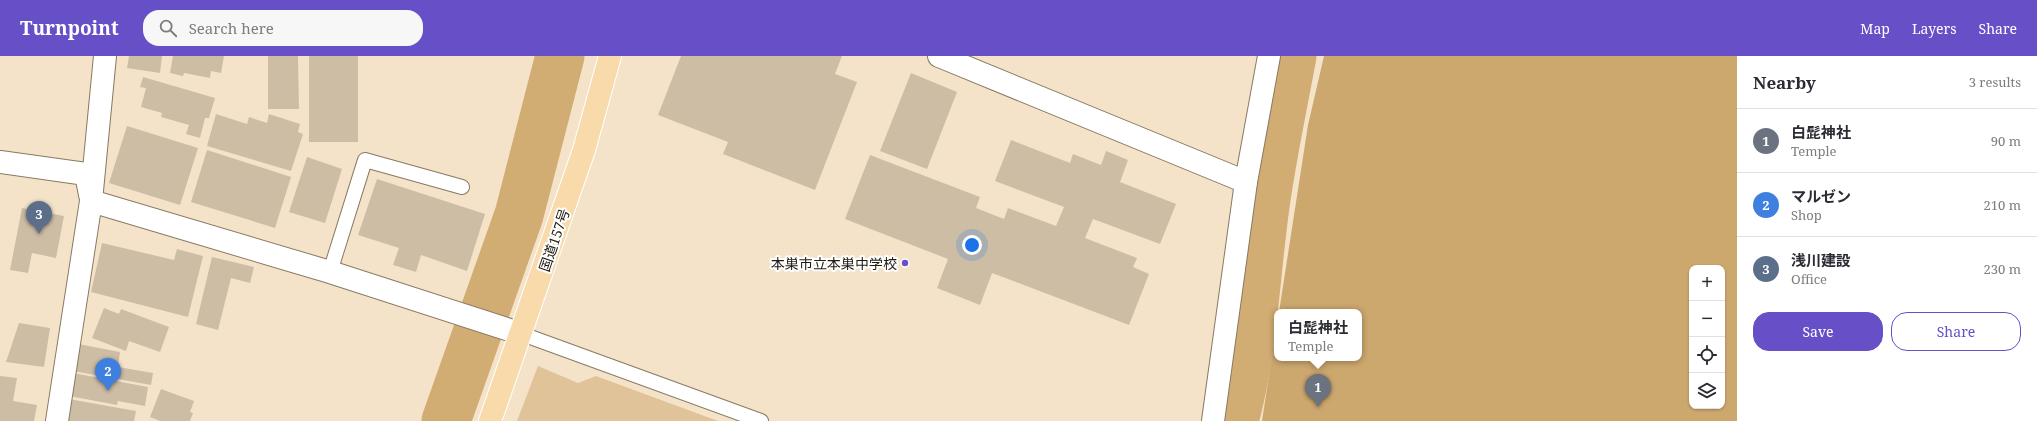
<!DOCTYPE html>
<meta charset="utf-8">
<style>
:root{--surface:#fff;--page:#f7f7f7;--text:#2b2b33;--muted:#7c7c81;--line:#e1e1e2;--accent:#674fc8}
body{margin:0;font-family:"Noto Serif","Noto Sans JP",serif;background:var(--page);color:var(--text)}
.controls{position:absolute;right:12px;bottom:12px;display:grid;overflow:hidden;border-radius:8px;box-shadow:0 1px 3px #0004}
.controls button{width:36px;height:36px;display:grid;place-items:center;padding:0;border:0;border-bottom:1px solid var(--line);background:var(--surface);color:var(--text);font:20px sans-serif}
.you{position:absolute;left:972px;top:189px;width:14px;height:14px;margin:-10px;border:3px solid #fff;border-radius:50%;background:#1a73e8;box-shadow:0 0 0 6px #1a73e833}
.badge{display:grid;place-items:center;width:26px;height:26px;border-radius:50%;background:var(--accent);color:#fff;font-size:13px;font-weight:700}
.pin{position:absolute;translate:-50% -33px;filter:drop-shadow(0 1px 2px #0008)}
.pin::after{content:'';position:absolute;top:21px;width:14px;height:12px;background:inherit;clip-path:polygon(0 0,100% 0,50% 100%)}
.popup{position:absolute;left:1274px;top:253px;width:88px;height:52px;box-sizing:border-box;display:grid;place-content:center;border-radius:8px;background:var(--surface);filter:drop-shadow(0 1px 3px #0005);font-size:13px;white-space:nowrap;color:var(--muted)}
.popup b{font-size:15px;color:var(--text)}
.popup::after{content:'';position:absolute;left:50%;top:100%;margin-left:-8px;border:8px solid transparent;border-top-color:var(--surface)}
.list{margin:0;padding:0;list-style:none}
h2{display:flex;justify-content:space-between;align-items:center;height:52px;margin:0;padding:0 16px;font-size:17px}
h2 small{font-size:13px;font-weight:400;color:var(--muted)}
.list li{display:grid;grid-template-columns:26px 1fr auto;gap:12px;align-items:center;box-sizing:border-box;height:64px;padding:0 16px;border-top:1px solid var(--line)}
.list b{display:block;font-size:15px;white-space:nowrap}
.list p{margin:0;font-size:13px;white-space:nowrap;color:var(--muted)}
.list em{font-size:13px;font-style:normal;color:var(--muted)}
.actions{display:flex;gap:8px;padding:12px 16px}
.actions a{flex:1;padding:9px 0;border:1px solid var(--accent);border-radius:16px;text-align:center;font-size:14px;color:var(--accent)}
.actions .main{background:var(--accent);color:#fff}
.icon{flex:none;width:22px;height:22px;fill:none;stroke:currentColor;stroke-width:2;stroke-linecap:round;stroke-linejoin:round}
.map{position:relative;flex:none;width:1737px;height:365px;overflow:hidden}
header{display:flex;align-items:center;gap:24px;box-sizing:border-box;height:56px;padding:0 20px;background:var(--accent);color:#fff}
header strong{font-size:19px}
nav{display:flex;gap:22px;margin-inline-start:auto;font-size:14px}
.search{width:280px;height:36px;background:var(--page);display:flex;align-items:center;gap:10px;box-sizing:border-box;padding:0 14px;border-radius:16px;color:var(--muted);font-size:15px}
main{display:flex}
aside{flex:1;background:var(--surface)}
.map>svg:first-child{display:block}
.green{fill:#e0c399}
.forest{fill:#cca76e;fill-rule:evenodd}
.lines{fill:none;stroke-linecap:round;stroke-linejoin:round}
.river{stroke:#d1ac73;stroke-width:49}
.building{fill:#cebda5}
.service-casing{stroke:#897962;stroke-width:16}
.minor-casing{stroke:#897962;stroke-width:24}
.trunk-casing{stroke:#fff;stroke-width:24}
.service{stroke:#fff;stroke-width:14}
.minor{stroke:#fff;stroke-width:22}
.trunk{stroke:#f8daab;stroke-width:22}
.poi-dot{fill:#674fc8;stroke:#fff;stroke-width:1.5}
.labels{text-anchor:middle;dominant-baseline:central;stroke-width:4;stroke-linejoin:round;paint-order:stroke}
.street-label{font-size:14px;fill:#1f1910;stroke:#fff}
.poi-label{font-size:14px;fill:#1f1910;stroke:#fff;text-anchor:end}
</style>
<header>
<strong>Turnpoint</strong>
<div class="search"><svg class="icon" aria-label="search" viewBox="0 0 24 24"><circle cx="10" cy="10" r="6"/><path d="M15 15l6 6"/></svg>Search here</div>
<nav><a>Map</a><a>Layers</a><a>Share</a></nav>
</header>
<main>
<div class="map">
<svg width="1737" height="365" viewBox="0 0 1737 365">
<rect width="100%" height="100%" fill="#f4e3c9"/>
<!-- green -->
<path class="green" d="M538,310L578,327L596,320L718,365H517Z"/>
<!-- forest -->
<path class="forest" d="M1324,0H1737V365H1262L1277,267V302H1359V256H1279L1308,69ZM1692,212H1722V350H1692Z"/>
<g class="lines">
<!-- river -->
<g class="river">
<path d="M446,365L519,159L560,0"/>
<path d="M1234,365C1254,292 1255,217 1266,143C1273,95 1283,48 1292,0"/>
</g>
</g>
<!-- building -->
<g class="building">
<path d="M129,0H162L160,17L127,12Z"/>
<path d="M173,0H224L221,17L211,15L210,22L184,17L183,20L170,17Z"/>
<path d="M268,0H298L299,53H268Z"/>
<rect x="309" y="0" width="49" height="86"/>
<path d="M681,0H842L835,18L857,26L815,134L723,98L728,86L658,59Z"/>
<path d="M911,17L957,36L927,113L880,95Z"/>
<path d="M143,21L215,42L209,62H205L200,82L186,78L189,69L161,61L162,57L141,51L146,32L140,31Z"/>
<path d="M216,58L247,68L249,61L267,67L269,58L300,68L298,76L303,78L291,115L207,90Z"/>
<path d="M127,70L198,92L180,149L109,127Z"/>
<path d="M1011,84L1070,107L1073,98L1101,109L1106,95L1128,104L1120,126L1176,148L1160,188L1093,163L1085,182L1137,202L1133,211L1149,218L1129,269L992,217L980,249L937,232L948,203L845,163L870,99L980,141L976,152L1004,163L1008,152L1056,170L1064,151L995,125Z"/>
<path d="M207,94L291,121L275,172L191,146Z"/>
<path d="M307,101L342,113L325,167L289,156Z"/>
<path d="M377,123L485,158L467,215L421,199L416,216L393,209L399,192L358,179Z"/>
<path d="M22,152L64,160L56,202L32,197L28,217L10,214Z"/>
<path d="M102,187L174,204L177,193L203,200L188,261L91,236Z"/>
<path d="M212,201L254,211L250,227L231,222L218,274L196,268Z"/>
<path d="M104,252L119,258L121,253L169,271L160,296L129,285L126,295L92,282Z"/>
<path d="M19,267L50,272L44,311L6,306Z"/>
<path d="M78,288L120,296L118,311L153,317L151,329L73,315Z"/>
<path d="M73,317L148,331L145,350L118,345L117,349L69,340Z"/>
<path d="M0,320L17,322L13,345L37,349L34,365H0Z"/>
<path d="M161,333L194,345L190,356L193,357L190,365H160L150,361Z"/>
<path d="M69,343L136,355L134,365H65Z"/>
</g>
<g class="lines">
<!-- service casing -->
<g class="service-casing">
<g id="service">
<path d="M330,216L365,104L462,131"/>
<path d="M522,278L761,365"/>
</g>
</g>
<!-- minor casing -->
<g class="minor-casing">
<g id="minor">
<path d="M939,0L1246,126"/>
<path d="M0,106L86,118L90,139"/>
<path d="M91,145L330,216L522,278"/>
<path d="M57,365L91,145L105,0"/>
<path d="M1213,365L1246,126L1269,0"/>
</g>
</g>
<!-- trunk casing -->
<g class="trunk-casing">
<path id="trunk" d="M490,365L584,94L610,0"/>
</g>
<!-- service -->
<use href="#service" class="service"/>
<!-- minor -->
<use href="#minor" class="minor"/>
<!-- trunk -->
<use href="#trunk" class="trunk"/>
</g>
<!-- markers -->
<circle class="poi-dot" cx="905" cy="207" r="4"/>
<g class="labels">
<!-- street labels -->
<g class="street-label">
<text transform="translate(554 184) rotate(-71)">国道157号</text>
</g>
<!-- poi labels -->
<g class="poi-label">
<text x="897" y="207">本巣市立本巣中学校</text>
</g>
</g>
</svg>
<div class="controls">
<button>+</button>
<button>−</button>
<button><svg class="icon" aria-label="locate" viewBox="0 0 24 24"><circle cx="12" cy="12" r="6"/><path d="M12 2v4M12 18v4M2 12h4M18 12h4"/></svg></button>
<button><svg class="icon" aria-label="layers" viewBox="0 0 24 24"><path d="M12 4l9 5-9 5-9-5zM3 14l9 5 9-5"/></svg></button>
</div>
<div class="you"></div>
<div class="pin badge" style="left:1318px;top:351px;background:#6b7280">1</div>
<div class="popup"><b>白髭神社</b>Temple</div>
<div class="pin badge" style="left:108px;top:335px;background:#3f7fe0">2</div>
<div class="pin badge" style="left:39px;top:178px;background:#5c6f8a">3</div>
</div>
<aside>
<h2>Nearby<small>3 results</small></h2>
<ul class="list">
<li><span class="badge" style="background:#6b7280">1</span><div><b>白髭神社</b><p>Temple</p></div><em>90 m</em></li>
<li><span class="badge" style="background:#3f7fe0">2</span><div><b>マルゼン</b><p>Shop</p></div><em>210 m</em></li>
<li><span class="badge" style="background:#5c6f8a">3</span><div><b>浅川建設</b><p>Office</p></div><em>230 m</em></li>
</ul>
<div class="actions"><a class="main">Save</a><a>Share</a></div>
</aside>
</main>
